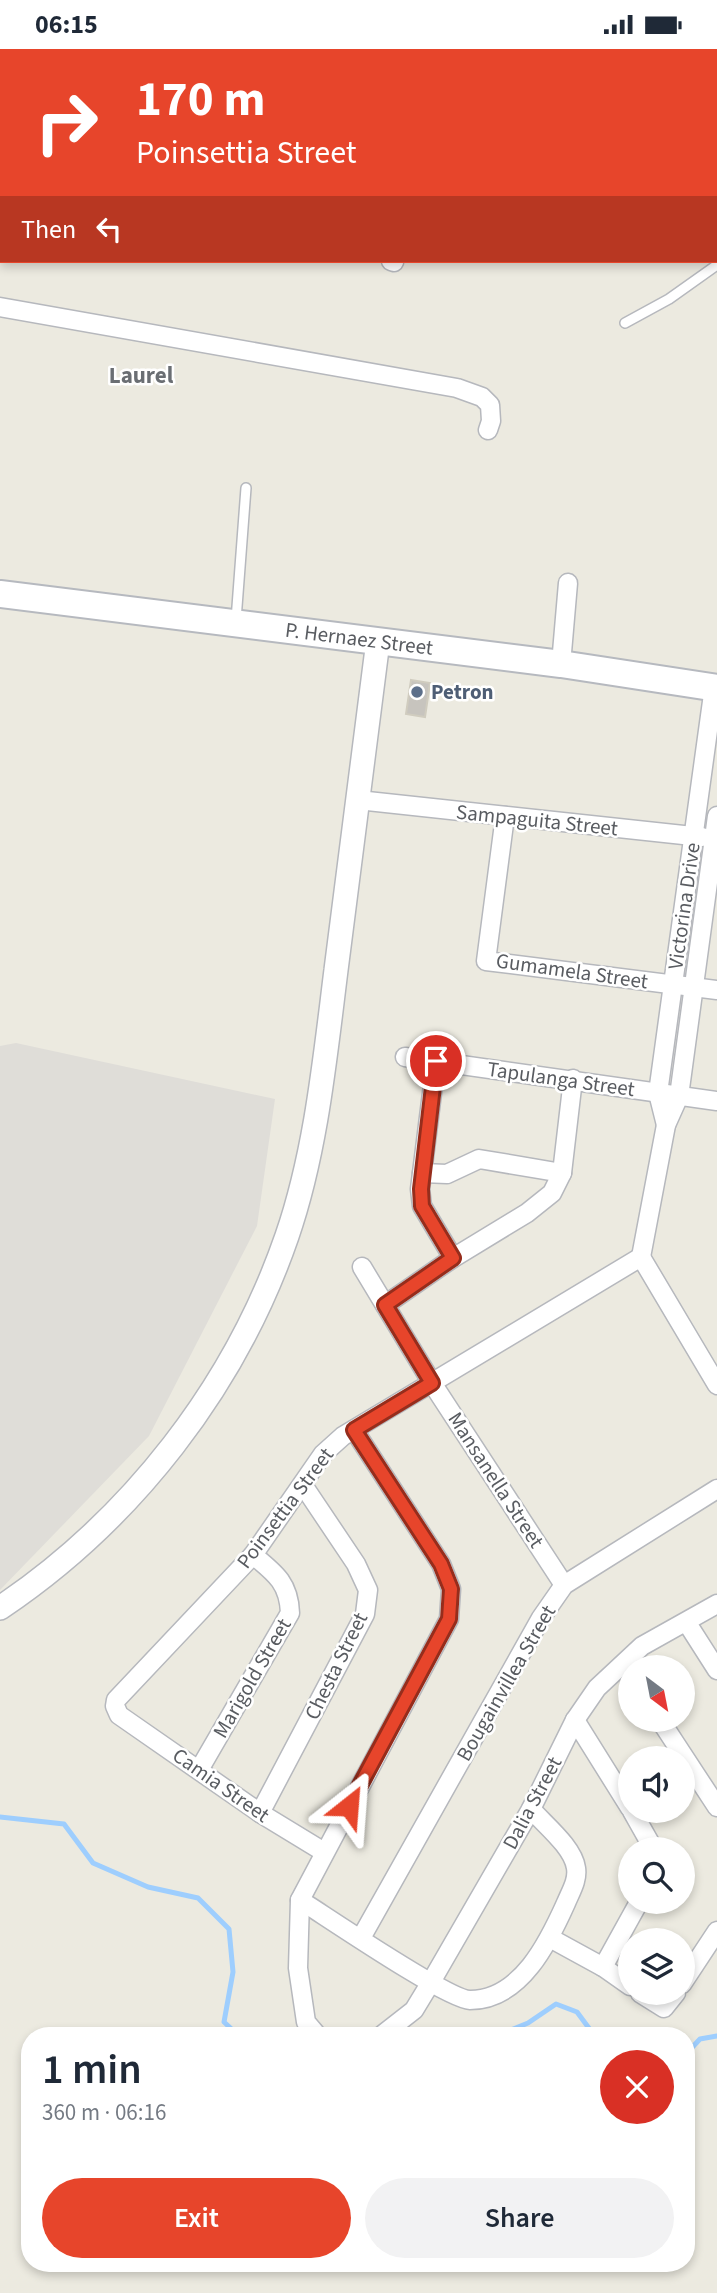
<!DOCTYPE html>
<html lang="en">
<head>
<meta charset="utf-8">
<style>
	:root { --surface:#fff; --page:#f2f2f3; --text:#1f2937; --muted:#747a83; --accent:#e7452b }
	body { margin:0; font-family:"Source Sans 3",sans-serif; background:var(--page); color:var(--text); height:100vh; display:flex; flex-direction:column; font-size:26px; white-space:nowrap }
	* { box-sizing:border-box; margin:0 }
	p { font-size:23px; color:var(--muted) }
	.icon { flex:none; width:38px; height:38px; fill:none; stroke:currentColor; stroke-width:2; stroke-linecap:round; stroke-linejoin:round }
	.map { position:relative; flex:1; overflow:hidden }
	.side { position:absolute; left:21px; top:1978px; width:674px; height:245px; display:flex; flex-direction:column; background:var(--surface); border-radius:28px; box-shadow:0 4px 10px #0003 }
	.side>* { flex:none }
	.banner { position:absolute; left:0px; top:0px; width:718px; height:214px; box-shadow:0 4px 10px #0003; background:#e7452b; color:#fff; overflow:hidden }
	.needle { width:46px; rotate:148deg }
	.tools { position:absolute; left:618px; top:1606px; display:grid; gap:14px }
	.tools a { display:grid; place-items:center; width:77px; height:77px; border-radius:50%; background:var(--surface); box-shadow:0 4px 10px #0003; font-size:35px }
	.pin { position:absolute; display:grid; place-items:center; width:60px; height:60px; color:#fff; margin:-30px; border:4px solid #fff; border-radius:50%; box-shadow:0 2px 7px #0007 }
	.me { position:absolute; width:77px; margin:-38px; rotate:28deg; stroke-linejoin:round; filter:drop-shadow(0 0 5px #0008) }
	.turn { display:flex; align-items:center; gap:24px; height:147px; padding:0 21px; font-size:32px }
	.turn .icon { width:91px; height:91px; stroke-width:2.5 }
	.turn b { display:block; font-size:49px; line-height:60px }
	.then { display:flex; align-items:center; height:66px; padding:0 21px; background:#0003; gap:14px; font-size:26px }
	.round { display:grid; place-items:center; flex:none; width:74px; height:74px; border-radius:37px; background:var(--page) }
	.head { display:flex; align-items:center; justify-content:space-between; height:119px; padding:0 21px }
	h1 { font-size:42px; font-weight:600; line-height:52px }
	.action { display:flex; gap:14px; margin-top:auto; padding:14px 21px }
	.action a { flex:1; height:80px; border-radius:42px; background:var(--accent); color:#fff; font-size:28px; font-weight:600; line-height:80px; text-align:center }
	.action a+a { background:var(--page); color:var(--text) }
	.status { display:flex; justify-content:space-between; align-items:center; height:49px; padding:0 35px; background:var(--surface); direction:ltr }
	.status svg { height:19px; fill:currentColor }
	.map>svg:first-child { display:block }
</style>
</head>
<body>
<div class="status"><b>06:15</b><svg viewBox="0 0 49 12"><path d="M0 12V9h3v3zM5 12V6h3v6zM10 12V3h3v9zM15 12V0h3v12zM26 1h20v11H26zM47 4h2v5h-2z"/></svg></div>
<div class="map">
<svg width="717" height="2244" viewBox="0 0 717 2244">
	<rect width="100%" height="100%" fill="#eceae0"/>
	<path fill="#dfddd8" d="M 16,994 L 275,1050 L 257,1177 L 149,1387 L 0,1541 L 0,997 Z"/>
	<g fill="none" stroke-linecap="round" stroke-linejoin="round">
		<g stroke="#9ecefe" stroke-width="5">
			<path d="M 0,1768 L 64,1775 L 93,1814 L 148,1838 L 198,1849 L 229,1880 L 233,1923 L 224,1973 L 238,1986"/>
			<path d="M 499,1986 L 528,1974 L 556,1955 L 577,1963 L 594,1986"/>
			<path d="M 686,2005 L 700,1990 L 717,1987"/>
		</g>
	</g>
	<path fill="#c7c4be" stroke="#d0ccbf" stroke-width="2" d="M 411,631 L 430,634 L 425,668 L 406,665 Z"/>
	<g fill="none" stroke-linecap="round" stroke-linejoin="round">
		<defs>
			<g id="service">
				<path d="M 716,99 L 717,99"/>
				<path d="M 625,274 L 669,250 L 717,216"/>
				<path d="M 236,571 L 246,439"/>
			</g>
			<g id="minor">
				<path d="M 33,0 L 33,2"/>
				<path d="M 96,0 L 97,2"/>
				<path d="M 165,0 L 166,2"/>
				<path d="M 234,0 L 235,2"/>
				<path d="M 303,0 L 304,2"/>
				<path d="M 0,129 L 2,134"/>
				<path d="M 391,212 L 394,213"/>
				<path d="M 0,258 L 457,339 L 482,348 L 490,356 L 491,372 L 488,381"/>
				<path d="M 561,615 L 568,534"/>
				<path d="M 358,751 L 702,788"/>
				<path d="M 505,767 L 486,912 L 717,941"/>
				<path d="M 405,1008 L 717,1052"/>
				<path d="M 436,1012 L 420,1140 L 422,1157 L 453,1209"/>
				<path d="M 666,1076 L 658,1044 L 714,638"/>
				<path d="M 422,1124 L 447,1125 L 479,1110 L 562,1124"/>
				<path d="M 641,1208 L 666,1076 L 679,1047 L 717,767"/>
				<path d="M 641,1208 L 717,1336"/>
				<path d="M 362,1218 L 432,1334 L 564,1536"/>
				<path d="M 385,1256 L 453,1209 L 527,1164 L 552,1144 L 562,1124 L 573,1030"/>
				<path d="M 687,1574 L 717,1621"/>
				<path d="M 575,1671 L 630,1759"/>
				<path d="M 660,1671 L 717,1758"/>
				<path d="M 199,1721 L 290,1564 C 289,1534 275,1524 253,1506"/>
				<path d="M 632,1762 L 654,1801"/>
				<path d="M 260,1764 L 365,1565 L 368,1541 L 356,1515 L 303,1436"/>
				<path d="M 324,1803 L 260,1764 L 119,1666 L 115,1657 L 116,1651 L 253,1506 L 323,1405 L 343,1387 L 641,1208"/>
				<path d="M 300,1851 C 327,1868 447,1950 470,1951 C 521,1951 549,1892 566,1854 C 571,1842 578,1831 576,1819 C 573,1798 545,1776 531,1760"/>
				<path d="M 361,1889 L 541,1569 L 564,1536 L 717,1440"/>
				<path d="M 550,1889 L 603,1918 L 630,1937"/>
				<path d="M 603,1918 L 639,1853"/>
				<path d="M 682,1935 L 717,1882"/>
				<path d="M 640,1944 L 664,1959 L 676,1944"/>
				<path d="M 317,1986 L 306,1973 L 298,1919 L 300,1851 L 449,1570 L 451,1540 L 441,1515 L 354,1381"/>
				<path d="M 382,1986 L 414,1961 L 431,1933 L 531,1760 L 575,1671 L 597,1639 L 642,1597 L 717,1555"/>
			</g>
			<path id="tertiary" d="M 0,1559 C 131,1471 235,1338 287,1187 C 316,1103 325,1009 336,921 C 350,811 364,701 378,592"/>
			<g id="secondary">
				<path id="s1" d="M 0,545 L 561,615 L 717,639"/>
			</g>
		</defs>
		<use href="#service" stroke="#b6b8bd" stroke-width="12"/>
		<use href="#minor" stroke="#b6b8bd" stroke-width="21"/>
		<use href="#tertiary" stroke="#b6b8bd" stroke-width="26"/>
		<use href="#secondary" stroke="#b6b9bf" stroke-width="30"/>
		<use href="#service" stroke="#fff" stroke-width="9"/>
		<use href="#minor" stroke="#fff" stroke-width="18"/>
		<use href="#tertiary" stroke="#fff" stroke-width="23"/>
		<use href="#secondary" stroke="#fff" stroke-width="26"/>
	</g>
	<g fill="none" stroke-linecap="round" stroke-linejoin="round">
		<defs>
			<path id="route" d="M 349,1757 L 449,1570 L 451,1540 L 441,1515 L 354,1381 L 432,1334 L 385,1256 L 453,1209 L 422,1157 L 421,1140 L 436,1012"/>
		</defs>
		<use href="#route" stroke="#962d1c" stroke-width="18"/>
		<use href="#route" stroke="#e7452b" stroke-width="12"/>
	</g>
	<circle fill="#5c6f8a" stroke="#fff" stroke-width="2.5" cx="417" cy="643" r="7"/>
	<g text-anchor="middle" stroke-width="5" stroke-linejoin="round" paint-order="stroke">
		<g font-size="21" fill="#595c61" stroke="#fff">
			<text dy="7" stroke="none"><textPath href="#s1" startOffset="362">P. Hernaez Street</textPath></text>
			<text transform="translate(537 771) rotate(6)" y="7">Sampaguita Street</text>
			<text transform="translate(684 857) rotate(-82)" y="7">Victorina Drive</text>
			<text transform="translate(572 922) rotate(8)" y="7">Gumamela Street</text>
			<text transform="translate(561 1030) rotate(8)" y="7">Tapulanga Street</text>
			<text transform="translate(496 1431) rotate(57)" y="7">Mansanella Street</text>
			<text transform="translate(285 1459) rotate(-53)" y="7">Poinsettia Street</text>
			<text transform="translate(336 1617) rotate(-64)" y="7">Chesta Street</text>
			<text transform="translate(252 1629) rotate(-60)" y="7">Marigold Street</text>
			<text transform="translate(506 1634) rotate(-60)" y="7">Bougainvillea Street</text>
			<text transform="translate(221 1736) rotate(35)" y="7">Camia Street</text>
			<text transform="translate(532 1754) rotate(-62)" y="7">Dalia Street</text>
		</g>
		<g font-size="21" font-weight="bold" fill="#4e5e75" stroke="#fff" text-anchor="start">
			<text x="431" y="650">Petron</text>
		</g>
		<g font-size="23" font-weight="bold" fill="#6a6e73" stroke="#fff">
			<text x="141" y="334">Laurel</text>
		</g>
	</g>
</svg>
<div class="tools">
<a><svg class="needle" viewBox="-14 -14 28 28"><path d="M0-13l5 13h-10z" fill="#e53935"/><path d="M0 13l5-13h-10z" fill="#747a83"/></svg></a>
<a><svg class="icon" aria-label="sound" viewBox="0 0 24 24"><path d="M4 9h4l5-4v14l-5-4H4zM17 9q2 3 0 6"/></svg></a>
<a><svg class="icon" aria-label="search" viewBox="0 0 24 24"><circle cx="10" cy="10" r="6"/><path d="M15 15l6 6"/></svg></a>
<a><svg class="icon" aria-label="layers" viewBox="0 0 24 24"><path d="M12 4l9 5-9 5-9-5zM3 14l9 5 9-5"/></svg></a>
</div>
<div class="pin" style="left:436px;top:1012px;background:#d93025"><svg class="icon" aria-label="arrive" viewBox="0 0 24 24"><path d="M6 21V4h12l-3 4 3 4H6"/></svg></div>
<svg class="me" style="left:349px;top:1757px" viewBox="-20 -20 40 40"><path d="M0-17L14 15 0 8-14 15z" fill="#e7452b" stroke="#fff" stroke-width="4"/></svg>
<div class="banner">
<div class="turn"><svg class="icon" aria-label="right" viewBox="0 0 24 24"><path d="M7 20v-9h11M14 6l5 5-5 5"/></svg><div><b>170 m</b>Poinsettia Street</div></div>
<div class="then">Then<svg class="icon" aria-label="left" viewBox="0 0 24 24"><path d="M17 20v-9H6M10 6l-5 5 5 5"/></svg></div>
</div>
<section class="side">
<div class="head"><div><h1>1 min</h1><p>360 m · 06:16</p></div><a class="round" style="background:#d93025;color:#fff"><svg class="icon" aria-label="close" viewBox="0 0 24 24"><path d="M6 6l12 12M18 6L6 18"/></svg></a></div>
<div class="action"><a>Exit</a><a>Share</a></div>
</section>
</div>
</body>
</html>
